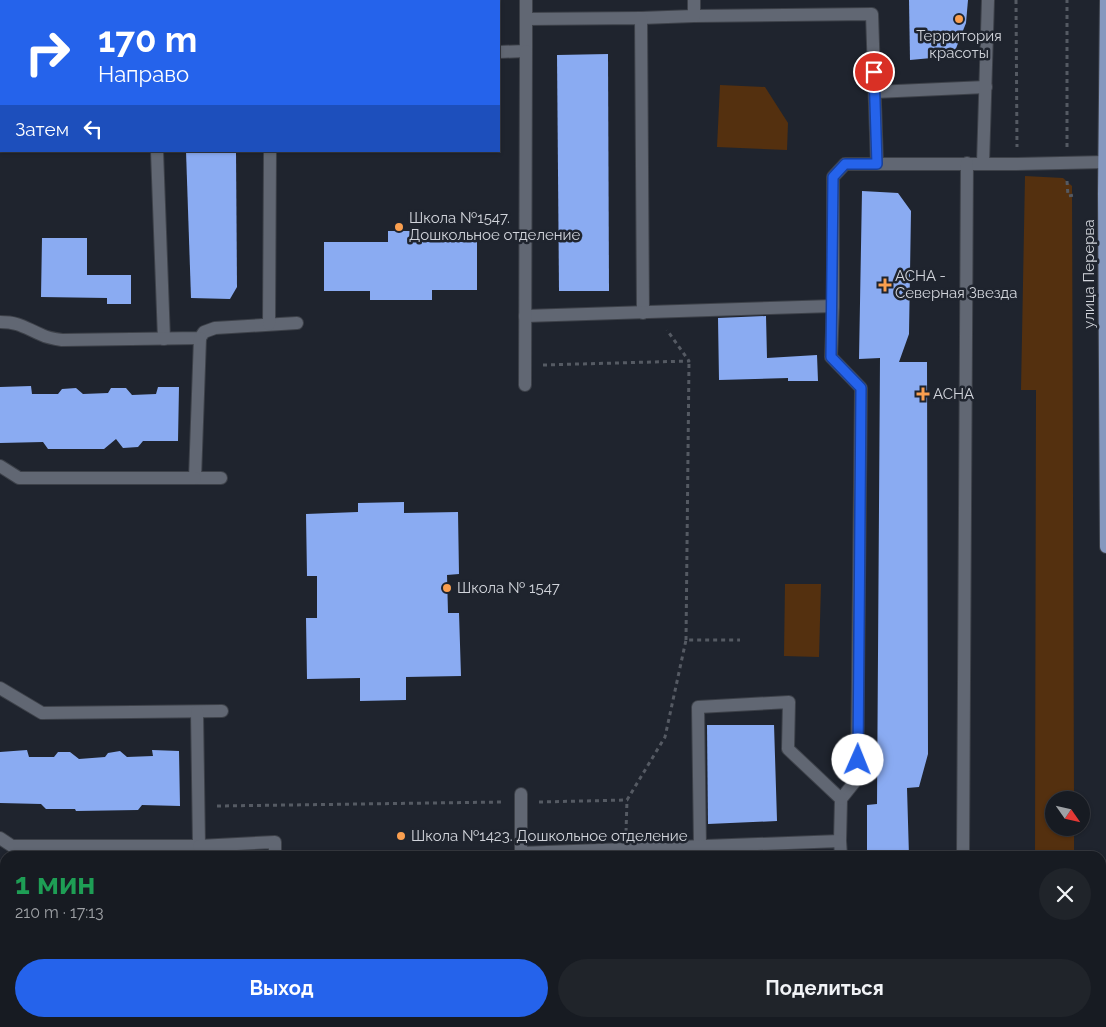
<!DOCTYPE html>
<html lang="ru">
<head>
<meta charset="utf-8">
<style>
	:root { --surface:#171b22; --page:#20242a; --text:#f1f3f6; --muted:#9ea1a5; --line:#363940; --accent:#2563eb }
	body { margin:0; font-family:Raleway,sans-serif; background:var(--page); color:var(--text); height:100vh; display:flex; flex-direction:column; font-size:19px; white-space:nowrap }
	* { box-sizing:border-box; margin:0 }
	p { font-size:16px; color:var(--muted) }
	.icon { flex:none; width:28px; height:28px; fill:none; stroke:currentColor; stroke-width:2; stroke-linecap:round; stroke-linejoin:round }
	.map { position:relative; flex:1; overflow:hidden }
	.details { position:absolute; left:0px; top:851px; width:1106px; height:176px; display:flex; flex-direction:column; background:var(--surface); border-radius:15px 15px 0 0; box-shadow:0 1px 4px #0004,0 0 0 1px var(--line) }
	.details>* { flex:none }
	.banner { position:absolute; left:0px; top:0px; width:500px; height:152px; box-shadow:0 1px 4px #0004,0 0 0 1px var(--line); background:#2563eb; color:#fff; overflow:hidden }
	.needle { width:32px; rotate:124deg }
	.fabs { position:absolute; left:1045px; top:791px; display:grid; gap:10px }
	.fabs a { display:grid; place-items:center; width:45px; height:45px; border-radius:50%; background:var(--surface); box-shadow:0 1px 4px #0004,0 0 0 1px var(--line); font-size:25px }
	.pin { position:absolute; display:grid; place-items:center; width:42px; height:42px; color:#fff; margin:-21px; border:2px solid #fff; border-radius:50%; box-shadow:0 1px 5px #0007 }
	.me { position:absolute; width:55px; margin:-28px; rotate:1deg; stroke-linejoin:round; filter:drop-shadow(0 0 4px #0008) }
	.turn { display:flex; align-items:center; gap:18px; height:105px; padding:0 15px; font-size:22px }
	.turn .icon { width:65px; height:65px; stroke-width:2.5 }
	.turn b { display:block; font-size:35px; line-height:42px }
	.then { display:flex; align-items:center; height:48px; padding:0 15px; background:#0003; gap:10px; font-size:19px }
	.round { display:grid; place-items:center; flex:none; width:52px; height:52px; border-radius:26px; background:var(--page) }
	.summary { display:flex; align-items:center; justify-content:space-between; height:85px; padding:0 15px }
	h1 { font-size:30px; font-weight:700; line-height:38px; color:#1e9e55 }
	.action { display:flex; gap:10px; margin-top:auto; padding:10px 15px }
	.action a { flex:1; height:58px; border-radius:30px; background:var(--accent); color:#fff; font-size:20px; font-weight:700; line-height:58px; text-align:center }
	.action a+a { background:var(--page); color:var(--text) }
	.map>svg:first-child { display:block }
</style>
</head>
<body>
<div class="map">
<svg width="1106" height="1027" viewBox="0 0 1106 1027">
	<rect width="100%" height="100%" fill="#1f242e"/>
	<g fill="#54300f">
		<path d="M 720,85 L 765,87 L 788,123 L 787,150 L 717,147 Z"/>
		<path d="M 1025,176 L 1063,178 L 1072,186 L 1074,800 L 1054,800 L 1054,828 L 1074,828 L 1074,856 L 1035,856 L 1036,390 L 1021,390 Z"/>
		<path d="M 785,584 L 821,584 L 819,657 L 784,656 Z"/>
		<rect x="1035" y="1023" width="38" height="4"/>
	</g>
	<g fill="#8aabf2">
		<path d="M 909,0 L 968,0 L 966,23 L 953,56 L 910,60 Z"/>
		<path d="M 608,54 L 609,291 L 559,291 L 557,55 Z"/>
		<path d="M 186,151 L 236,151 L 237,287 L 230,299 L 191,298 Z"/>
		<path d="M 862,191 L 898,193 L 911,211 L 909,334 L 899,362 L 927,362 L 928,754 L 919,787 L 907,788 L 909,856 L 867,856 L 867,805 L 877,804 L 880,358 L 859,359 Z"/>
		<path d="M 388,231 L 412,231 L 412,242 L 477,242 L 477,290 L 432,290 L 432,300 L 370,300 L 370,291 L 324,291 L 324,242 L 388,242 Z"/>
		<path d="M 42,238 L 87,238 L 87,275 L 131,275 L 131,304 L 107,304 L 107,298 L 41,297 Z"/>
		<path d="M 766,316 L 767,358 L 817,355 L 818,381 L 788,381 L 788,378 L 719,380 L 718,318 Z"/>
		<path d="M 31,386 L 32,394 L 58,394 L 62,389 L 76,388 L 83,394 L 108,393 L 111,388 L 126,388 L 132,395 L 156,394 L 158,387 L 179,387 L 178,441 L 143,441 L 138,447 L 123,448 L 116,439 L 104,449 L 48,449 L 43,442 L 0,443 L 0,387 Z"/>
		<path d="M 404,502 L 404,513 L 458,512 L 459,574 L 447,575 L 448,613 L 459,613 L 461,676 L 406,677 L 406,700 L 360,701 L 360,678 L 307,679 L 306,618 L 317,618 L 317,576 L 307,576 L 306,514 L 358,512 L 358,503 Z"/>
		<path d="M 707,725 L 774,725 L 777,821 L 708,824 Z"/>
		<path d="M 27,750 L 29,757 L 54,757 L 58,752 L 70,752 L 79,759 L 105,757 L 108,753 L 120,751 L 127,757 L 153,756 L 152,750 L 179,751 L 180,806 L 142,805 L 138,810 L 76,811 L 75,809 L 46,809 L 41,804 L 0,803 L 0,752 Z"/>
	</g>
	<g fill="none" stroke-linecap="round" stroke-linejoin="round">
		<defs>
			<g id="minor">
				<path d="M 269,0 L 269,1"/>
				<path d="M 694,16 L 872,14 L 877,164"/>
				<path d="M 641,18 L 694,16 L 694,0"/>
				<path d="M 526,19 L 641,18 L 643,313"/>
				<path d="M 499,52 L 526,51 L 526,0"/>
				<path d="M 875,92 L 986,87"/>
				<path d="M 0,146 L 1,146"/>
				<path d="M 157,151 L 164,339"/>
				<path d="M 983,163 L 988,0"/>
				<path d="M 833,306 L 831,357 L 861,388 L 857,779 L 841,799 L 840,841"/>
				<path d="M 525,316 L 833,306 L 833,177 L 845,164 L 1017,164 L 1105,162"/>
				<path d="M 0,322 C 20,322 25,328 42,335 C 48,338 55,339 62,340 L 200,338 L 204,332 L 215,328 L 297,323"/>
				<path d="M 269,324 L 270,151"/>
				<path d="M 200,338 L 195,478 L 221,478"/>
				<path d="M 525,385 L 526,51"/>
				<path d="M 0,466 L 19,478 L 195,478"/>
				<path d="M 0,688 L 42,713 L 222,711"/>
				<path d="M 521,794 L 521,856"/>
				<path d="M 0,838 L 12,846 L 199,846 L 197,712"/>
				<path d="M 199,846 L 275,842 L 275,856"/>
				<path d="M 700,846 L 698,707 L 789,702 L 788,749 L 841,799"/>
				<path d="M 521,853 L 840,841 L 841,856"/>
				<path d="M 963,856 L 967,163"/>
				<path d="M 1101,966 L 1106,966"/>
				<path d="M 161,1022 L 161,1027"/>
				<path d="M 276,1022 L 276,1027"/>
				<path d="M 523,1022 L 523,1027"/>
				<path d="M 641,1027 L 641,1022"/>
				<path d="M 870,1027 L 870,1022"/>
			</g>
			<path id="major" d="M 1106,0 L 1104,194 L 1106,547"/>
		</defs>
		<use href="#minor" stroke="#3d4149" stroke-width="14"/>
		<use href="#major" stroke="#3d4149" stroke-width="14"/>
		<g stroke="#555a63" stroke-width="3" stroke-dasharray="4 4" stroke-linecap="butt">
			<path d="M 1016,0 L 1017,147"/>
			<path d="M 1067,147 L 1067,0"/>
			<path d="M 1067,181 L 1068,196 L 1075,195"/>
			<path d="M 543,365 L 689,361 L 667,330"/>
			<path d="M 686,640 L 689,361"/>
			<path d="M 539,802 L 627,800 L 665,737 L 686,640 L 740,640"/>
			<path d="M 217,806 L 503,802"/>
			<path d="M 626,832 L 627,800"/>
		</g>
		<use href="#minor" stroke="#616773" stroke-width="12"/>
		<use href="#major" stroke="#8698be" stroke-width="12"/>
	</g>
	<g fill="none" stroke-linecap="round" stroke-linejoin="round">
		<defs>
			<path id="route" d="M 858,760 L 861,388 L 831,357 L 833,177 L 845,164 L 877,164 L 874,72"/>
		</defs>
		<use href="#route" stroke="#184099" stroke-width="12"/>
		<use href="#route" stroke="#2563eb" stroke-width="9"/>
	</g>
	<g fill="#fa9f4f" stroke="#1f242e" stroke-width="2">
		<circle cx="959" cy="19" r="5"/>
		<circle cx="399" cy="227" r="5"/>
		<path d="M882.5 277.5h5v5h5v5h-5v5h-5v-5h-5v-5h5z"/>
		<path d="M920.5 386.5h5v5h5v5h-5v5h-5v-5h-5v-5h5z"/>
		<circle cx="447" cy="588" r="5"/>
		<circle cx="401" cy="836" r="5"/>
	</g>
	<g text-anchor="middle" stroke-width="5" stroke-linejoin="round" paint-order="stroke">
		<g font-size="15" fill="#d1d4db" stroke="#1f242e" text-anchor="start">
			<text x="959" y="41" text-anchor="middle">Территория<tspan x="959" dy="17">красоты</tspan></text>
			<text x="409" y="223">Школа №1547.<tspan x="409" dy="17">Дошкольное отделение</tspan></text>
			<text x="895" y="281">АСНА -<tspan x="895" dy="17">Северная Звезда</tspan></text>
			<text x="933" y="399">АСНА</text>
			<text x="457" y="593">Школа № 1547</text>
			<text x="411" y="841">Школа №1423. Дошкольное отделение</text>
		</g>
		<g font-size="15" fill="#d1d4db" stroke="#1f242e">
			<text transform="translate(1089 274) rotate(-90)" y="5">улица Перерва</text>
		</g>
	</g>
</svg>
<div class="fabs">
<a><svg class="needle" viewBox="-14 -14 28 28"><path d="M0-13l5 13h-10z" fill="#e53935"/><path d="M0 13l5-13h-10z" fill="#9ea1a5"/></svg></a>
</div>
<div class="pin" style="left:874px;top:72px;background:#d93025"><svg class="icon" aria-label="arrive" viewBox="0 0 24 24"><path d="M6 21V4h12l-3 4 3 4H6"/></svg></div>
<svg class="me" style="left:858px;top:760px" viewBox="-20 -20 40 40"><circle r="19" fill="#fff"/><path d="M0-13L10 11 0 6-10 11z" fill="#2563eb"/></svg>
<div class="banner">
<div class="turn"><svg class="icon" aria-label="right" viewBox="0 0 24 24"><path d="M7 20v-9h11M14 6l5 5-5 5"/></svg><div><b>170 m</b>Направо</div></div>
<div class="then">Затем<svg class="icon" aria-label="left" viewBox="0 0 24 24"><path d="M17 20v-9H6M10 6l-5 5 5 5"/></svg></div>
</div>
<section class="details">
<div class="summary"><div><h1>1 мин</h1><p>210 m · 17:13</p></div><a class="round"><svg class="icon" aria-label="close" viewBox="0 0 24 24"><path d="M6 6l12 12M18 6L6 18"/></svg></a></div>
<div class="action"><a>Выход</a><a>Поделиться</a></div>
</section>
</div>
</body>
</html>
